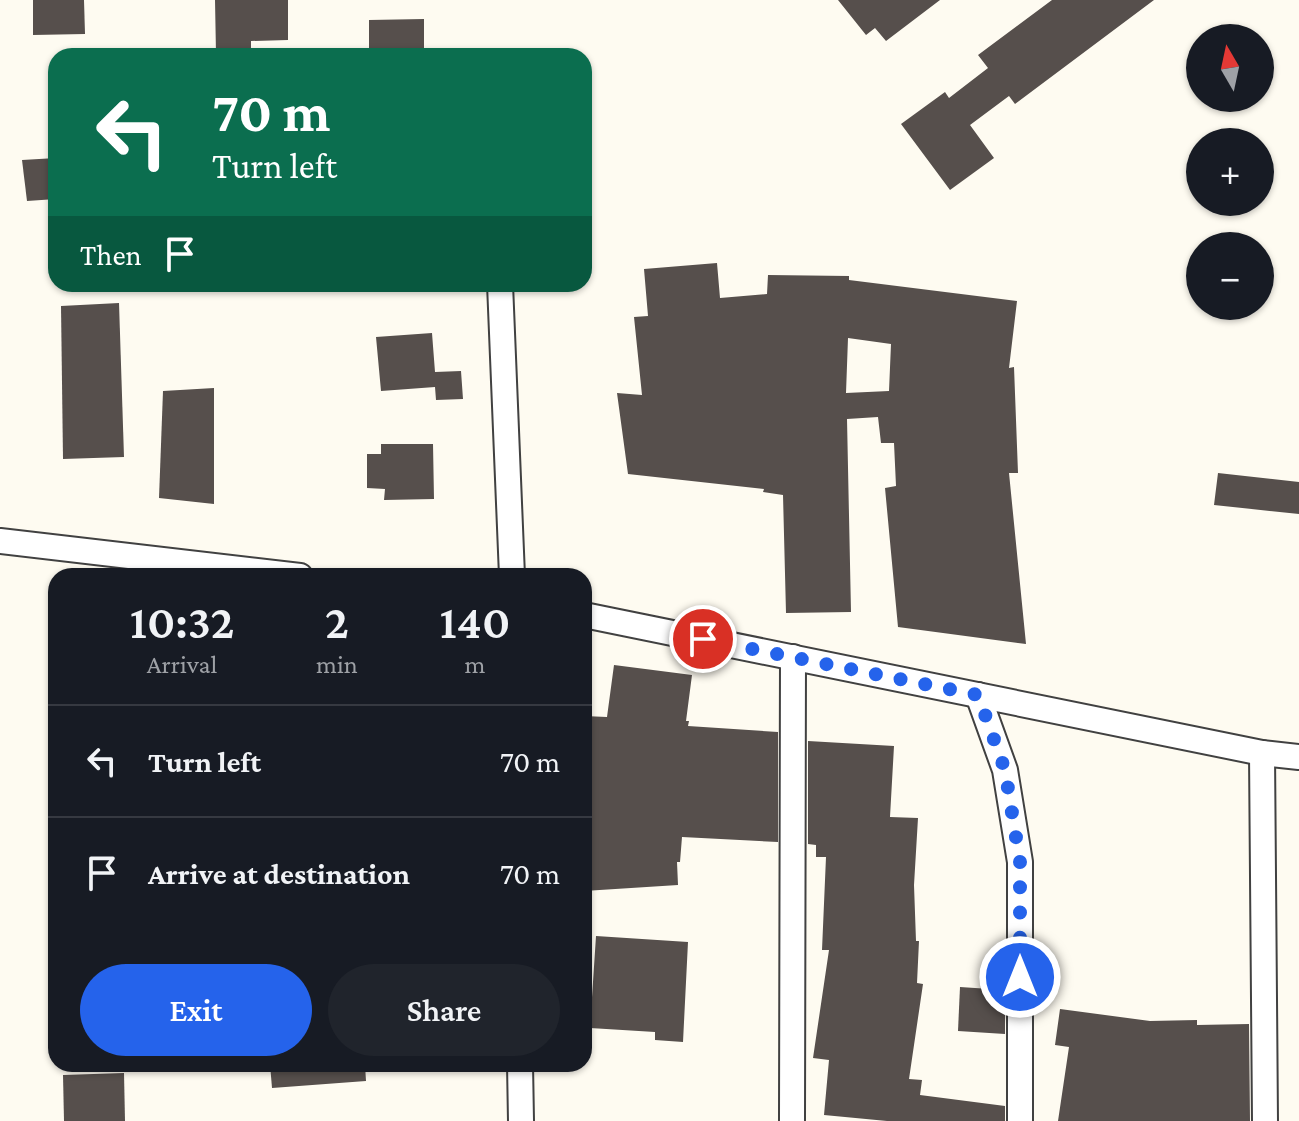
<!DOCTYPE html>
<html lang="en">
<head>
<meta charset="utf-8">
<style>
	:root { --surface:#171b24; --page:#20242c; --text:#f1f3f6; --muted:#9ea1a6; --line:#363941; --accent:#2563eb }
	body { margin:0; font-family:"Crimson Pro",serif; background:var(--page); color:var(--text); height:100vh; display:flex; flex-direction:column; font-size:30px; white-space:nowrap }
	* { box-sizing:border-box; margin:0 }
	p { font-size:26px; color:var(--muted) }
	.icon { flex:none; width:44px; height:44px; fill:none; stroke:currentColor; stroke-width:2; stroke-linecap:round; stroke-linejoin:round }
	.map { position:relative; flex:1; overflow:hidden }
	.panel { position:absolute; left:48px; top:568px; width:544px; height:504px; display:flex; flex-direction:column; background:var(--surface); border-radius:24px; box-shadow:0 2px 6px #0004 }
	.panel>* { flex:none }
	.top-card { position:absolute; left:48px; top:48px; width:544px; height:244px; border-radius:24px; box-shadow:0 2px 6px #0004; background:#0b6e4f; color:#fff; overflow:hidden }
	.needle { width:52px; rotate:351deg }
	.tools { position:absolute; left:1186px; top:24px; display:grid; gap:16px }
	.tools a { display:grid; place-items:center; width:88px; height:88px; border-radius:50%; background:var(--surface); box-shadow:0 2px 6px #0004; font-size:40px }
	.pin { position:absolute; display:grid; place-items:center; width:68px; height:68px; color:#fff; margin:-34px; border:4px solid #fff; border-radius:50%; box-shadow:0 2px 8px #0007 }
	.me { position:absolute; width:88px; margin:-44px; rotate:0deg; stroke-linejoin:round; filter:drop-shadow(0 0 6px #0008) }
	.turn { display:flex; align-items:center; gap:28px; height:168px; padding:0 32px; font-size:36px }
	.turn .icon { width:104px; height:104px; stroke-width:2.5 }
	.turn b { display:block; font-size:56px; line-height:68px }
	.then { display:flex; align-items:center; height:76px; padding:0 32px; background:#0003; gap:16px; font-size:30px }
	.eta { display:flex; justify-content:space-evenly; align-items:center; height:136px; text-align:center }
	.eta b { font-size:48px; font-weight:600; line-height:56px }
	.primary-button { display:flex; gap:16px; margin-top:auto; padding:16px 32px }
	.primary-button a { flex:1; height:92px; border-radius:48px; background:var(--accent); color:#fff; font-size:32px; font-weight:600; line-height:92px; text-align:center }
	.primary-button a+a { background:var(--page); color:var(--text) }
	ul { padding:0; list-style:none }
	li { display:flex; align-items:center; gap:24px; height:112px; padding:0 32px; border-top:2px solid var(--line) }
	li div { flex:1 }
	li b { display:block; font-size:30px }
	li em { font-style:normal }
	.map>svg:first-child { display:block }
</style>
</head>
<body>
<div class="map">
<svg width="1299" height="1121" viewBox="0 0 1299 1121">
	<rect width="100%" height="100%" fill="#fefbf1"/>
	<g fill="#564f4c" fill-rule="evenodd">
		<path d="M 33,0 L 84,0 L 85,34 L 33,35 Z"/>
		<path d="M 215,0 L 288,0 L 288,40 L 251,41 L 251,53 L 216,54 Z"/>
		<path d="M 838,0 L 940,0 L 886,41 L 875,28 L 866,35 Z"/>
		<path d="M 1052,0 L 1154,0 L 1015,104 L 1009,96 L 970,125 L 994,158 L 950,190 L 901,124 L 945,92 L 949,98 L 988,68 L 978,55 Z"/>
		<path d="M 424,19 L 424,56 L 369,56 L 369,20 Z"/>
		<path d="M 56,158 L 56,199 L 27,201 L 22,160 Z"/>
		<path d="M 717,263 L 720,298 L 767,294 L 768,275 L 849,276 L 849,280 L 1017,301 L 1009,368 L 1014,367 L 1018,473 L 1009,473 L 1026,644 L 898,627 L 885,488 L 896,486 L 894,443 L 881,443 L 878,417 L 847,419 L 851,612 L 786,613 L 783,495 L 763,492 L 764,489 L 628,474 L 617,393 L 642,395 L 634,317 L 648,316 L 644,269 ZM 848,338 L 891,344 L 889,391 L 846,393 Z"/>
		<path d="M 119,303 L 124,457 L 63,459 L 61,306 Z"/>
		<path d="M 432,333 L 435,372 L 461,371 L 463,399 L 436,400 L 435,387 L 381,391 L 376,337 Z"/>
		<path d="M 214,388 L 214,504 L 159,498 L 163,391 Z"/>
		<path d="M 381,444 L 433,444 L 434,499 L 384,500 L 385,489 L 367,488 L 367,454 L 381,454 Z"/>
		<path d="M 1218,473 L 1299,482 L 1299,514 L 1214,505 Z"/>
		<path d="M 614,665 L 692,675 L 686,721 L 689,721 L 688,726 L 778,732 L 778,842 L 682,837 L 680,862 L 677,862 L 678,885 L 584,891 L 584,716 L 607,717 Z"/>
		<path d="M 808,741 L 894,746 L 890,817 L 918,818 L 914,885 L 916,941 L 919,941 L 917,983 L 923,984 L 909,1079 L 922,1080 L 920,1095 L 1005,1106 L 1005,1121 L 887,1121 L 824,1115 L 829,1060 L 813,1058 L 829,950 L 822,950 L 826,857 L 816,857 L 816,845 L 808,844 Z"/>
		<path d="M 596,936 L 688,942 L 683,1042 L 655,1040 L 655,1032 L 590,1028 Z"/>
		<path d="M 960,987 L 1005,990 L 1005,1034 L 958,1031 Z"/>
		<path d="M 1060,1009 L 1150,1021 L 1197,1020 L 1197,1025 L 1249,1024 L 1250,1121 L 1058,1121 L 1069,1047 L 1055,1045 Z"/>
		<path d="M 270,1064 L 365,1064 L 366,1081 L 272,1088 Z"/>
		<path d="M 124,1073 L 125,1121 L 64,1121 L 63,1075 Z"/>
	</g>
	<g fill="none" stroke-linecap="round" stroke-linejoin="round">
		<defs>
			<g id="street">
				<path d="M 500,284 L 512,576"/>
				<path d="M 0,541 L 300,576"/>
				<path d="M 584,615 L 1262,753 L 1299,757"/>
				<path d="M 978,695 L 1005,770 L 1020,862 L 1020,1121"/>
				<path d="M 1262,753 L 1265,1121"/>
				<path d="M 520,1064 L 521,1121"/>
				<path d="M 792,1121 L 793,657"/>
			</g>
		</defs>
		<use href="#street" stroke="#414141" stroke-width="28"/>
		<use href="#street" stroke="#fff" stroke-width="24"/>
	</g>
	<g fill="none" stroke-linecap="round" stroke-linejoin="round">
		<path stroke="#2563eb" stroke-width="14" stroke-dasharray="0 25.2" d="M 703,639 L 978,695 L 1005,770 L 1020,862 L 1020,977"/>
	</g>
</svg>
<div class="tools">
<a><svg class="needle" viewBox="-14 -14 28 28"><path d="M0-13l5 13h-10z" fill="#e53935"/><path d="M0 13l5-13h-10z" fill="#9ea1a6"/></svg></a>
<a>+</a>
<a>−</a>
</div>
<div class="pin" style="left:703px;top:639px;background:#d93025"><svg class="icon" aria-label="arrive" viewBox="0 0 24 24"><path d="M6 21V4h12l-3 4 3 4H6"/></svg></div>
<svg class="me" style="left:1020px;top:977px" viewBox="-20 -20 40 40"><circle r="17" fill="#2563eb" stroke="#fff" stroke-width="3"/><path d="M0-11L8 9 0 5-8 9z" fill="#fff"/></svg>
<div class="top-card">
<div class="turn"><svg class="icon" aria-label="left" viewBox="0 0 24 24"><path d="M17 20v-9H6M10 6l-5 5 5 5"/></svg><div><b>70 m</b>Turn left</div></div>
<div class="then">Then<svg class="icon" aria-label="arrive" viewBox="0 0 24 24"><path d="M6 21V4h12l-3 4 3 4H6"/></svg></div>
</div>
<section class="panel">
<div class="eta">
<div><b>10:32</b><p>Arrival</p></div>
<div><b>2</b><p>min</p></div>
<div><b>140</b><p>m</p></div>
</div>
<ul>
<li><svg class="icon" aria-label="left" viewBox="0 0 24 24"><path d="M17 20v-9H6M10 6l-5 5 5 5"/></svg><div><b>Turn left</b></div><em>70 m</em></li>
<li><svg class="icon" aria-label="arrive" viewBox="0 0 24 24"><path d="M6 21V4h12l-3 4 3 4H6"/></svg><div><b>Arrive at destination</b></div><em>70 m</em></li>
</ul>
<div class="primary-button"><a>Exit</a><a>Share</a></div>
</section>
</div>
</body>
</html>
